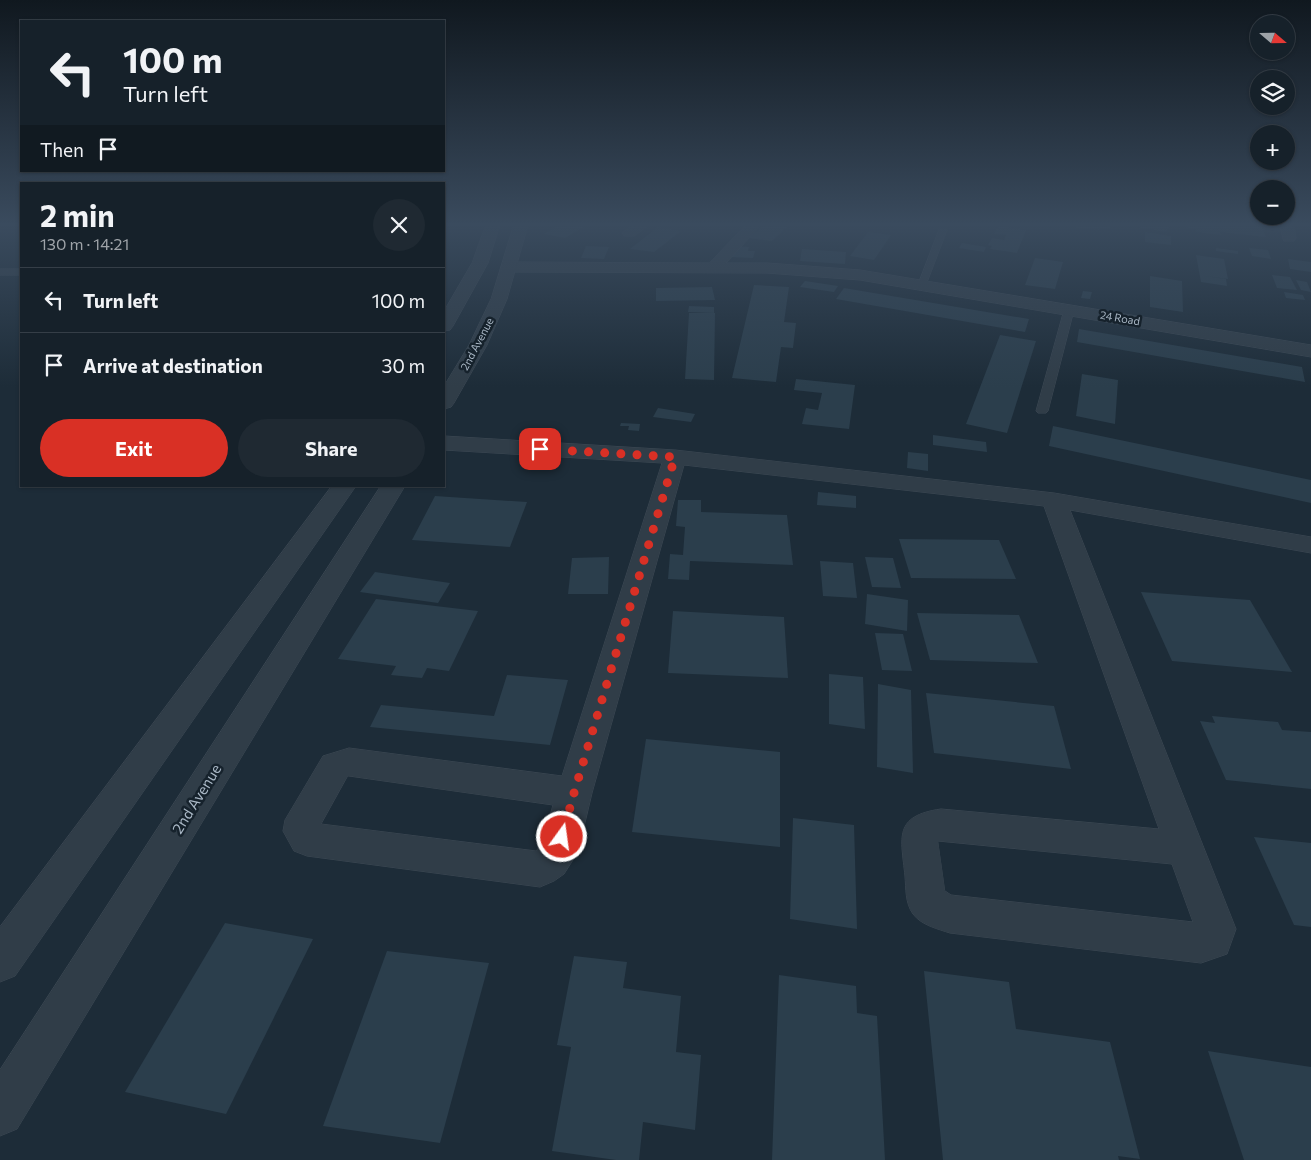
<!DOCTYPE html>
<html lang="en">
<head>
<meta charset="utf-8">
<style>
	:root { --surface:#16212a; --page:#1f2932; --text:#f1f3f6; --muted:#9ea3a8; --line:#353e47; --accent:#d93025 }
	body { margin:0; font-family:Commissioner,sans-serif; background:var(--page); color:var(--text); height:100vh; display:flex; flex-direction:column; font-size:19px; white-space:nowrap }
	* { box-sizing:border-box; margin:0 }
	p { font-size:16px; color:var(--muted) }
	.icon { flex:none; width:28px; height:28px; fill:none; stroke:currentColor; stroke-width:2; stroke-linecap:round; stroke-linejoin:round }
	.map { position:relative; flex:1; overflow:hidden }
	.details { position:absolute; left:20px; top:182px; width:425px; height:305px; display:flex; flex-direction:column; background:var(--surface); border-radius:0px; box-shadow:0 1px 4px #0004,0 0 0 1px var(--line) }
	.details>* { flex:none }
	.hud { position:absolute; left:20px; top:20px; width:425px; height:152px; border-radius:0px; box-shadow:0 1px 4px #0004,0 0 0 1px var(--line); background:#16212a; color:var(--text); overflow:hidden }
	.needle { width:32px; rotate:110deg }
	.buttons { position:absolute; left:1250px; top:15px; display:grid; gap:10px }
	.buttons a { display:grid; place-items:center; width:45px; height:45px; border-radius:50%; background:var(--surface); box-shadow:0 1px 4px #0004,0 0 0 1px var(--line); font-size:25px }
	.pin { position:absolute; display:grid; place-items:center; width:42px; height:42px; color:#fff; margin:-21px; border-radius:10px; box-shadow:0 2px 8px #0006 }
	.me { position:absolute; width:55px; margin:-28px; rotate:14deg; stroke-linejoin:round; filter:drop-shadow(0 0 4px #0008) }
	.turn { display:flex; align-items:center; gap:18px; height:105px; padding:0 20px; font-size:22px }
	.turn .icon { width:65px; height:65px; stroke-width:2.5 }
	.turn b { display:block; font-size:35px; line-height:42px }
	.then { display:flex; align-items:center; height:48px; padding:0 20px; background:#0003; gap:10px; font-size:19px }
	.round { display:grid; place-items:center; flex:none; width:52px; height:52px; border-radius:26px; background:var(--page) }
	.head { display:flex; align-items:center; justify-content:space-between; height:85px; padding:0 20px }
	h1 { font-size:30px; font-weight:700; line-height:38px }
	.primary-button { display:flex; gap:10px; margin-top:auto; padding:10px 20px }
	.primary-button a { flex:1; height:58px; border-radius:30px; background:var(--accent); color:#fff; font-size:20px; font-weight:700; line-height:58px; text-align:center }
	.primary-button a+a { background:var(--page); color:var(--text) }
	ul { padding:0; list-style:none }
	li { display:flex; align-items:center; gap:15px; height:65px; padding:0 20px; border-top:1px solid var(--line) }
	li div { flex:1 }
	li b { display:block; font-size:19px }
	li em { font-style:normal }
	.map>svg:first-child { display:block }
</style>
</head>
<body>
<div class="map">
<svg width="1311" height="1160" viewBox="0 0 1311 1160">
	<rect width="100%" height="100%" fill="#1d2c38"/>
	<g fill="#2b3e4c">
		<path d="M 559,225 L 587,225 L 565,238 L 544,234 Z"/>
		<path d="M 764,225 L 789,225 L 772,241 L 749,238 Z"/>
		<path d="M 1071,225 L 1110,225 L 1110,229 L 1099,228 L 1099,230 L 1071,227 Z"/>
		<path d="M 1142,225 L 1169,225 L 1167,232 L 1141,228 Z"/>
		<path d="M 1173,225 L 1261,226 L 1266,237 L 1220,232 L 1221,235 L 1196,232 L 1195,229 Z"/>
		<path d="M 998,226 L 1026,230 L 1017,253 L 990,249 L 992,246 L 988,245 L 992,238 L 1004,240 L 1006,235 L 994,234 Z"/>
		<path d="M 658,227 L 681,231 L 654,252 L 630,249 Z"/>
		<path d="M 868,232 L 891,235 L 874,260 L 850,256 Z"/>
		<path d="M 1145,232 L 1171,236 L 1171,245 L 1145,242 Z"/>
		<path d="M 962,243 L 986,247 L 984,252 L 959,248 Z"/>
		<path d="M 586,246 L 609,247 L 604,259 L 581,258 Z"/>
		<path d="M 735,246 L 749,247 L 748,251 L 755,251 L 753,258 L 731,257 Z"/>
		<path d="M 1216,248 L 1238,251 L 1238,254 L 1216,251 Z"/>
		<path d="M 1249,248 L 1268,250 L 1271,259 L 1252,256 Z"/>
		<path d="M 802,249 L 846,252 L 845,264 L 800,261 Z"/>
		<path d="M 1196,255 L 1224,259 L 1228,279 L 1205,276 L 1226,279 L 1227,286 L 1201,282 Z"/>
		<path d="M 1035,258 L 1063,262 L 1055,289 L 1025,285 Z"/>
		<path d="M 1288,259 L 1311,262 L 1311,272 L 1290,269 Z"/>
		<path d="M 1272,275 L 1290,277 L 1297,290 L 1277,288 Z"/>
		<path d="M 1150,276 L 1182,281 L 1183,312 L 1150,307 Z"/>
		<path d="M 1296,280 L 1307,282 L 1311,292 L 1301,290 Z"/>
		<path d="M 805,281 L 838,286 L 834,292 L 800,287 Z"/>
		<path d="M 754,285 L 789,287 L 784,322 L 796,323 L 793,348 L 781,347 L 776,382 L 732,378 Z"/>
		<path d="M 712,287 L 715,300 L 656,301 L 656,288 Z"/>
		<path d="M 844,288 L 1029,319 L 1025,332 L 836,299 Z"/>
		<path d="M 1083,291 L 1092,292 L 1090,299 L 1081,298 Z"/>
		<path d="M 1284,292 L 1303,295 L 1305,300 L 1286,298 Z"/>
		<path d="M 689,306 L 714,307 L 714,313 L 688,312 Z"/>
		<path d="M 689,313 L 715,313 L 714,380 L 685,379 Z"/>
		<path d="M 1079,329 L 1302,367 L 1305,382 L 1077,342 Z"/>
		<path d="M 1000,335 L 1036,341 L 1007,433 L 966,424 Z"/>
		<path d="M 1082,374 L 1118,380 L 1115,424 L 1076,416 Z"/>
		<path d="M 796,379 L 855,385 L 849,429 L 802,424 L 806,408 L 818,410 L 822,393 L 794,390 Z"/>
		<path d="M 658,408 L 695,414 L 691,422 L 653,417 Z"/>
		<path d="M 621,423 L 640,424 L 639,431 L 628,430 L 629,426 L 620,426 Z"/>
		<path d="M 1053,426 L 1311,480 L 1311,503 L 1049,446 Z"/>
		<path d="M 933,435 L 986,442 L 987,452 L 933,445 Z"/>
		<path d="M 908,452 L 928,454 L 928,471 L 907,468 Z"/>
		<path d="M 818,492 L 856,496 L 856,508 L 817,505 Z"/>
		<path d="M 435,496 L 527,502 L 510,547 L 412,540 Z"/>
		<path d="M 678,500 L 701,500 L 701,512 L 787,515 L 793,565 L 690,561 L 689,580 L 668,579 L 670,554 L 683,555 L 685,527 L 676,526 Z"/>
		<path d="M 899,539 L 999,540 L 1016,579 L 911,578 Z"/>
		<path d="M 609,557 L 608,594 L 568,594 L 572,558 Z"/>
		<path d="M 865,557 L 893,558 L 901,588 L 872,587 Z"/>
		<path d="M 820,561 L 853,563 L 857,598 L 823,596 Z"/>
		<path d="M 375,572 L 450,583 L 438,603 L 360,592 Z"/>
		<path d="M 1141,592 L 1250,600 L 1292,672 L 1172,661 Z"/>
		<path d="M 867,594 L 908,600 L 907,631 L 865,624 Z"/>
		<path d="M 376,599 L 478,611 L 449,671 L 427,668 L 422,678 L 391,675 L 396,666 L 338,659 Z"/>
		<path d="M 673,611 L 784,617 L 788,678 L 668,673 Z"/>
		<path d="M 917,613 L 1019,615 L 1038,663 L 930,660 Z"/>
		<path d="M 875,633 L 903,634 L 912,671 L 882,670 Z"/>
		<path d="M 829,674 L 863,677 L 865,729 L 829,724 Z"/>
		<path d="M 507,675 L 568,680 L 550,745 L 370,727 L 381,705 L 494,716 Z"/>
		<path d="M 878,684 L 911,690 L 913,773 L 877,767 Z"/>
		<path d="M 926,693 L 1054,706 L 1071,769 L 934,753 Z"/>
		<path d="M 1212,716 L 1278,722 L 1282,730 L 1311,732 L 1311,789 L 1226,780 L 1200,721 L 1215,723 Z"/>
		<path d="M 646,739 L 780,752 L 780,847 L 632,832 Z"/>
		<path d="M 793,818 L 854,825 L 857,929 L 790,919 Z"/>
		<path d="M 1254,837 L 1311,843 L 1311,927 L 1294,925 Z"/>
		<path d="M 225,923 L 313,939 L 226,1114 L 125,1092 Z"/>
		<path d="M 387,951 L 489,963 L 440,1143 L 323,1126 Z"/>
		<path d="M 574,956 L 627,962 L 623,988 L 681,996 L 676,1052 L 701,1055 L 695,1130 L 643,1122 L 639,1160 L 616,1160 L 552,1151 L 571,1047 L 557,1045 Z"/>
		<path d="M 924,971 L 1009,982 L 1016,1029 L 1110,1042 L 1140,1159 L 1118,1156 L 1119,1160 L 943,1160 Z"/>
		<path d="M 779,975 L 856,986 L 857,1013 L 877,1016 L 885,1160 L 772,1160 Z"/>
		<path d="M 1208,1051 L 1311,1067 L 1311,1160 L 1244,1160 Z"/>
	</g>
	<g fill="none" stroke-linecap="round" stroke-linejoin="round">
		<defs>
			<g id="service">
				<path d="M 940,228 L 947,230 L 926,285 L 922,288 L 919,287 L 918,285 Z"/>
				<rect x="0" y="269" width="21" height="6"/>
				<path d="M 1069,307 L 1074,310 L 1048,411 L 1046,413 L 1038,413 L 1036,411 L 1064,310 Z"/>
			</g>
			<g id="minor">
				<path d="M 632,225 L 649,225 L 634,236 L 624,236 L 622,233 Z"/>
				<path d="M 746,225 L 761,225 L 726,263 L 767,263 L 860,270 L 1311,345 L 1311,357 L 860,280 L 767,273 L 509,272 L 503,270 L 501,267 L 503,264 L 509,262 L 709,263 Z"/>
				<path d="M 1280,225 L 1294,225 L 1296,238 L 1294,241 L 1284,241 Z"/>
				<path d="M 444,436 L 675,450 L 1054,493 L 1311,537 L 1311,553 L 1070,510 L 1236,929 L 1227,954 L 1201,963 L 950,933 C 938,929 921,925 913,914 C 905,903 906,888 905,876 C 901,837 893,816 941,809 L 1159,829 L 1044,506 L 684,465 L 592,793 L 578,852 L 564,874 L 554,881 L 540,887 L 307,856 L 294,851 L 283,831 L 285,820 L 323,756 L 349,748 L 562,776 L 662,463 L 444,450 ZM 349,776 L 553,805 L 542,844 L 536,851 L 321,824 L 347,777 ZM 938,841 L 1172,864 L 1193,922 L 951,895 L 945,891 Z"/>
			</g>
			<g id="tertiary">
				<path d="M 486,225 L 500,225 L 488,263 L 453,326 L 450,330 L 444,331 L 444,311 L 472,263 Z"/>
				<path d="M 514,225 L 528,225 L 507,299 L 487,345 L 454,403 L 451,407 L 444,409 L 444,386 L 469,345 L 491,299 Z"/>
				<path d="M 332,486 L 356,486 L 15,976 L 0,982 L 0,927 Z"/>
				<path d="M 381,486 L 405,486 L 17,1129 L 0,1136 L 0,1070 Z"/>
			</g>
		</defs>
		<use href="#service" stroke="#3d4954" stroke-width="1"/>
		<use href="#minor" stroke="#3d4954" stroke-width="1"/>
		<use href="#tertiary" stroke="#3d4954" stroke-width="1"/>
		<use href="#service" fill="#303d48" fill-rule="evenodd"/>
		<use href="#minor" fill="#303d48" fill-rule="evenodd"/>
		<use href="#tertiary" fill="#303d48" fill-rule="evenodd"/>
	</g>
	<linearGradient id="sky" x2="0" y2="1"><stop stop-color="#10181f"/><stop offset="0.58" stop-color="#3a4b5e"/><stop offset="1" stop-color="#3a4b5e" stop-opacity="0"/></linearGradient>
	<rect width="1311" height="387" fill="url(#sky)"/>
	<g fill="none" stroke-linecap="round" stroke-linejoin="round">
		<path stroke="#d93025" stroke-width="9" stroke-dasharray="0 16.2" d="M 540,449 L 675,457 L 574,793 L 562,837"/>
	</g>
	<g text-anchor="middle" stroke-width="5" stroke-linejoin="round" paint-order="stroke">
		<g font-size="11" fill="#aab8c6" stroke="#16222c">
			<text transform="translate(1120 318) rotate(10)" y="4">24 Road</text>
			<text transform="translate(477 344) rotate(-62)" y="4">2nd Avenue</text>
		</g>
		<g font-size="15" fill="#aab8c6" stroke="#16222c">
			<text transform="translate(197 799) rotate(-58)" y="5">2nd Avenue</text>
		</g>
	</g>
</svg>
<div class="buttons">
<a><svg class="needle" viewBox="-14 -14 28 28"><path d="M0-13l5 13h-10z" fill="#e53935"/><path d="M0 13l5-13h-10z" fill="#9ea3a8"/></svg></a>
<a><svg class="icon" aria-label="layers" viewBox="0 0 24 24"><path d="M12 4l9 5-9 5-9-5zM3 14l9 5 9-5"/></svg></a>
<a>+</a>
<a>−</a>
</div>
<div class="pin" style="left:540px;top:449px;background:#d93025"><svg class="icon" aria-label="arrive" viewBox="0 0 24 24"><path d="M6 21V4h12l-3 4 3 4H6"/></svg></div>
<svg class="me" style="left:562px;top:837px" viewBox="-20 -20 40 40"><circle r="17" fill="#d93025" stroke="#fff" stroke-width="3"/><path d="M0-11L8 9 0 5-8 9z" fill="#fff"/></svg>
<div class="hud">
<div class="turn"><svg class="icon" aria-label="left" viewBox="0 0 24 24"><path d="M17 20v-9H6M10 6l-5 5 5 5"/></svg><div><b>100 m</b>Turn left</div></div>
<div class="then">Then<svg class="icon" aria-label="arrive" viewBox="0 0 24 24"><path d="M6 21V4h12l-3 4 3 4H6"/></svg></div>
</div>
<section class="details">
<div class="head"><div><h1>2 min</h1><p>130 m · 14:21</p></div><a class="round"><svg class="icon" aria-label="close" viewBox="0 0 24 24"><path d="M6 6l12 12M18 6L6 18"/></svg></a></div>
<ul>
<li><svg class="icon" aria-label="left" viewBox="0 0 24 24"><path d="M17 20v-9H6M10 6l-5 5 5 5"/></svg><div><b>Turn left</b></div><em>100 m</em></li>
<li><svg class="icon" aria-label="arrive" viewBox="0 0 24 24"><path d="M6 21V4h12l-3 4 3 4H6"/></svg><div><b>Arrive at destination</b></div><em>30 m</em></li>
</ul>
<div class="primary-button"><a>Exit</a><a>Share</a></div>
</section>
</div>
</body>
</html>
